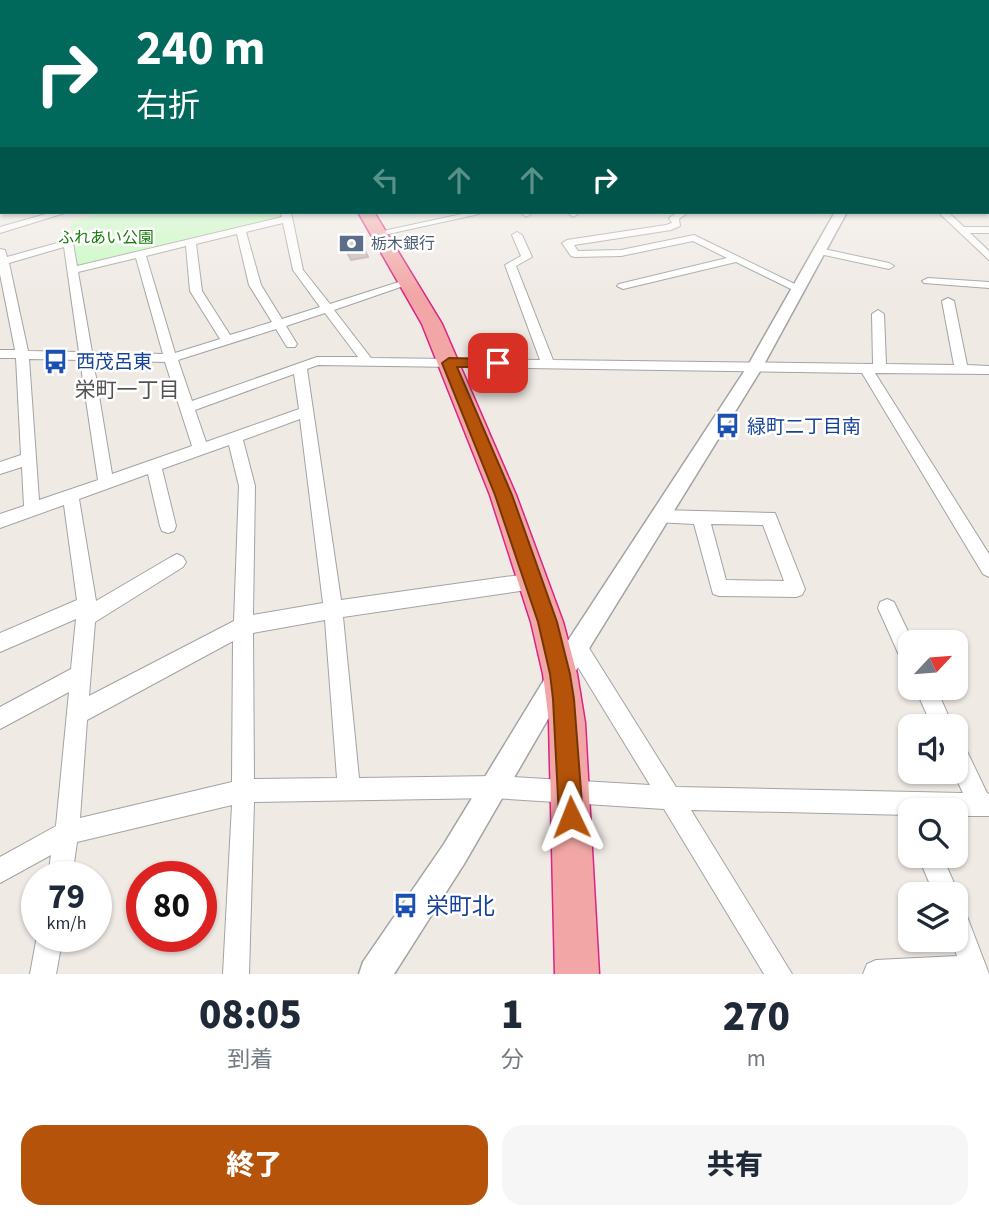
<!DOCTYPE html>
<html lang="ja">
<head>
<meta charset="utf-8">
<style>
	:root { --surface:#fff; --page:#f6f6f7; --text:#1f2937; --muted:#747a83; --accent:#b45309 }
	body { margin:0; font-family:"Source Sans 3","Noto Sans JP",sans-serif; background:var(--page); color:var(--text); height:100vh; display:flex; flex-direction:column; font-size:26px; white-space:nowrap }
	* { box-sizing:border-box; margin:0 }
	p { font-size:23px; color:var(--muted) }
	.icon { flex:none; width:38px; height:38px; fill:none; stroke:currentColor; stroke-width:2; stroke-linecap:round; stroke-linejoin:round }
	.map { position:relative; height:974px; overflow:hidden }
	.panel { display:flex; flex-direction:column; background:var(--surface); flex:1 }
	.panel>* { flex:none }
	.banner { position:absolute; left:0px; top:0px; width:990px; height:214px; box-shadow:0 2px 5px #0004; background:#00695c; color:#fff; overflow:hidden }
	.needle { width:46px; rotate:64deg }
	.tools { position:absolute; left:898px; top:630px; display:grid; gap:14px }
	.tools a { display:grid; place-items:center; width:70px; height:70px; border-radius:14px; background:var(--surface); box-shadow:0 2px 5px #0004; font-size:35px }
	.speed { position:absolute; left:21px; top:861px; display:flex; gap:14px; font-size:35px; font-weight:700; text-align:center }
	.speed>* { display:grid; place-content:center; width:91px; height:91px; border-radius:50%; background:var(--surface); box-shadow:0 2px 5px #0004; line-height:1 }
	.speed small { font-size:18px; font-weight:400 }
	.speed .limit { border:10px solid #d22; background:#fff; color:#111 }
	.pin { position:absolute; display:grid; place-items:center; width:60px; height:60px; color:#fff; margin:-30px; border-radius:14px; box-shadow:0 4px 10px #0006 }
	.me { position:absolute; width:77px; margin:-38px; rotate:358deg; stroke-linejoin:round; filter:drop-shadow(0 0 5px #0008) }
	.turn { display:flex; align-items:center; gap:24px; height:147px; padding:0 21px; font-size:32px }
	.turn .icon { width:91px; height:91px; stroke-width:2.5 }
	.turn b { display:block; font-size:49px; line-height:60px }
	.lanes { display:flex; align-items:center; height:66px; padding:0 21px; background:#0003; justify-content:center; gap:35px; direction:ltr }
	.lanes .off { opacity:.35 }
	.eta { display:flex; justify-content:space-evenly; align-items:center; height:119px; text-align:center }
	.eta b { font-size:42px; font-weight:800; line-height:49px }
	.cta { display:flex; gap:14px; margin-top:auto; padding:14px 21px }
	.cta a { flex:1; height:80px; border-radius:21px; background:var(--accent); color:#fff; font-size:28px; font-weight:800; line-height:80px; text-align:center }
	.cta a+a { background:var(--page); color:var(--text) }
	.map>svg:first-child { display:block }
</style>
</head>
<body>
<div class="map">
<svg width="989" height="974" viewBox="0 0 989 974">
	<rect width="100%" height="100%" fill="#f0eae5"/>
	<path fill="#c8fac2" d="M 108,212 L 281,212 L 282,216 L 278,220 L 82,266 L 77,265 L 70,222 Z"/>
	<path fill="#c7bbb8" stroke="#c1aea7" stroke-width="2" d="M 358,236 L 368,257 L 351,260 L 340,239 Z"/>
	<g fill="none" stroke-linecap="round" stroke-linejoin="round">
		<defs>
			<g id="minor">
				<path d="M 53,212 L 68,212 L 0,233 L 0,227 Z"/>
				<path d="M 281,212 L 291,212 L 303,270 L 330,304 L 405,280 L 415,282 L 334,310 L 371,358 L 540,360 L 505,265 L 521,256 L 512,235 L 517,232 L 522,235 L 532,257 L 516,266 L 553,360 L 873,364 L 872,314 L 878,310 L 884,314 L 886,364 L 954,365 L 942,301 L 948,298 L 954,301 L 967,365 L 989,366 L 989,374 L 875,373 L 989,554 L 989,577 L 983,574 L 862,373 L 318,365 L 307,369 L 341,600 L 534,573 L 540,575 L 543,581 L 540,587 L 534,589 L 343,617 L 359,778 L 494,776 L 650,785 L 570,654 L 567,647 L 570,640 L 577,638 L 584,640 L 676,787 L 963,793 L 953,772 L 956,772 L 956,742 L 964,745 L 987,793 L 989,794 L 989,816 L 956,816 L 956,810 L 910,810 L 910,815 L 691,810 L 792,974 L 764,974 L 664,809 L 494,798 L 254,802 L 249,974 L 223,974 L 232,805 L 77,842 L 72,877 L 48,877 L 51,855 L 0,883 L 0,857 L 56,826 L 69,692 L 0,729 L 0,707 L 71,669 L 76,619 L 0,652 L 0,633 L 77,600 L 64,505 L 0,528 L 0,514 L 24,506 L 22,467 L 0,474 L 0,462 L 21,455 L 16,358 L 0,358 L 0,350 L 15,350 L 0,274 L 0,249 L 5,250 L 7,257 L 68,240 L 73,243 L 77,266 L 282,217 ZM 283,223 L 293,270 L 320,307 L 282,319 L 261,285 L 246,232 ZM 237,234 L 249,285 L 272,322 L 230,335 L 202,291 L 196,244 ZM 186,246 L 190,291 L 220,339 L 175,353 L 146,256 ZM 64,247 L 79,352 L 28,351 L 9,263 ZM 136,258 L 163,354 L 92,352 L 78,272 ZM 325,313 L 358,357 L 317,357 L 192,401 L 178,360 L 276,329 L 287,347 L 295,347 L 297,344 L 286,326 ZM 29,359 L 80,360 L 98,480 L 39,500 ZM 93,360 L 165,362 L 192,446 L 112,474 ZM 294,374 L 299,409 L 206,442 L 195,410 ZM 300,419 L 323,603 L 253,615 L 255,486 L 243,440 ZM 229,445 L 239,486 L 234,621 L 89,696 L 95,622 L 183,567 L 186,562 L 183,557 L 177,554 L 171,557 L 96,601 L 79,499 L 148,474 L 160,526 L 162,531 L 168,533 L 174,531 L 176,526 L 162,469 ZM 325,620 L 337,778 L 254,779 L 253,633 ZM 233,641 L 232,782 L 80,818 L 87,720 Z"/>
				<path d="M 471,212 L 479,214 L 379,236 L 374,233 Z"/>
				<path d="M 520,212 L 530,212 L 531,214 L 526,217 Z"/>
				<path d="M 567,212 L 577,212 L 578,214 L 573,217 Z"/>
				<path d="M 678,212 L 689,212 L 679,219 L 680,226 L 671,230 L 574,245 L 578,251 L 621,250 L 694,235 L 805,289 L 795,291 L 736,262 L 623,289 L 617,286 L 619,284 L 727,258 L 693,241 L 621,256 L 575,257 L 571,256 L 562,243 L 567,240 L 666,225 L 672,223 L 669,218 Z"/>
				<path d="M 938,212 L 948,212 L 964,227 L 989,227 L 989,233 L 970,233 L 989,251 L 989,260 Z"/>
				<path d="M 819,248 L 889,263 L 894,266 L 889,269 L 815,253 L 815,249 Z"/>
				<path d="M 928,278 L 989,282 L 989,288 L 924,283 L 922,281 Z"/>
				<path d="M 661,510 L 775,513 L 805,589 L 802,595 L 796,597 L 719,596 L 713,594 L 694,524 L 655,522 L 653,517 L 655,512 ZM 711,524 L 763,525 L 784,581 L 726,580 Z"/>
				<path d="M 887,599 L 894,602 L 913,642 L 910,642 L 910,667 L 903,664 L 878,608 L 880,602 Z"/>
				<path d="M 915,688 L 936,688 L 953,726 L 932,726 Z"/>
				<path d="M 918,856 L 942,856 L 959,894 L 956,901 L 956,894 L 934,894 Z"/>
				<path d="M 956,907 L 965,911 L 989,974 L 863,974 L 867,964 L 876,960 L 957,956 L 951,940 L 956,940 Z"/>
				<path d="M 37,936 L 63,936 L 56,974 L 30,974 Z"/>
			</g>
			<path id="tertiary" d="M 835,212 L 847,212 L 762,368 L 585,655 L 464,864 L 394,974 L 359,974 L 363,962 L 444,844 L 569,639 L 747,367 Z"/>
			<path id="trunk" d="M 358,212 L 374,212 L 442,324 L 516,495 L 563,622 L 577,674 L 585,723 L 599,974 L 555,974 L 549,723 L 543,674 L 531,622 L 490,495 L 422,324 Z"/>
		</defs>
		<use href="#minor" stroke="#a3a3a3" stroke-width="2"/>
		<use href="#tertiary" stroke="#a3a3a3" stroke-width="3"/>
		<use href="#trunk" stroke="#db2485" stroke-width="3"/>
		<use href="#minor" fill="#fff" fill-rule="evenodd"/>
		<use href="#tertiary" fill="#fff" fill-rule="evenodd"/>
		<use href="#trunk" fill="#f2a7a6" fill-rule="evenodd"/>
	</g>
	<linearGradient id="sky" x2="0" y2="1"><stop stop-color="#8dc4e4"/><stop offset="0.54" stop-color="#f8f6f3"/><stop offset="1" stop-color="#f8f6f3" stop-opacity="0"/></linearGradient>
	<rect width="989" height="293" fill="url(#sky)"/>
	<path fill="#b45309" stroke="#753606" stroke-width="2" d="M 449,358 L 498,359 L 505,363 L 498,367 L 457,367 L 512,495 L 557,622 L 570,674 L 574,699 L 583,817 L 579,826 L 571,829 L 563,826 L 559,817 L 553,699 L 550,674 L 538,622 L 495,495 L 442,363 Z"/>
	<defs>
		<symbol id="bank-bare" viewBox="-9 -9 18 18"><path d="M-6-4H6V4H-6ZM0-2.3a2.3 2.3 0 1 0 0 4.6a2.3 2.3 0 1 0 0-4.6Z" fill="#5c6f8a" stroke="#fff" stroke-width="2.5" paint-order="stroke"/></symbol>
		<symbol id="bus-bare" viewBox="-9 -9 18 18"><path d="M-5-6H5V4H4V6H2V4H-2V6H-4V4H-5ZM-3.5-4V0h7V-4ZM-3.5 1.2v1.5H-2V1.2ZM2 1.2v1.5H3.5V1.2Z" fill="#1a4fb4" stroke="#fff" stroke-width="2.5" paint-order="stroke"/></symbol>
	</defs>
	<g fill-rule="evenodd">
		<use href="#bank-bare" x="334" y="226" width="35" height="35"/>
		<use href="#bus-bare" x="38" y="344" width="35" height="35"/>
		<use href="#bus-bare" x="710" y="408" width="35" height="35"/>
		<use href="#bus-bare" x="388" y="888" width="35" height="35"/>
	</g>
	<g text-anchor="middle" stroke-width="5" stroke-linejoin="round" paint-order="stroke">
		<g font-size="16" fill="#177e0b" stroke="#fff">
			<text x="106" y="243">ふれあい公園</text>
		</g>
		<g font-size="16" fill="#4e5e75" stroke="#fff" text-anchor="start">
			<text x="371" y="249">栃木銀行</text>
		</g>
		<g font-size="19" fill="#164399" stroke="#fff" text-anchor="start">
			<text x="76" y="368">西茂呂東</text>
			<text x="747" y="433">緑町二丁目南</text>
		</g>
		<g font-size="21" fill="#525252" stroke="#fff">
			<text x="127" y="397">栄町一丁目</text>
		</g>
		<g font-size="23" fill="#164399" stroke="#fff" text-anchor="start">
			<text x="426" y="914">栄町北</text>
		</g>
	</g>
</svg>
<div class="tools">
<a><svg class="needle" viewBox="-14 -14 28 28"><path d="M0-13l5 13h-10z" fill="#e53935"/><path d="M0 13l5-13h-10z" fill="#747a83"/></svg></a>
<a><svg class="icon" aria-label="sound" viewBox="0 0 24 24"><path d="M4 9h4l5-4v14l-5-4H4zM17 9q2 3 0 6"/></svg></a>
<a><svg class="icon" aria-label="search" viewBox="0 0 24 24"><circle cx="10" cy="10" r="6"/><path d="M15 15l6 6"/></svg></a>
<a><svg class="icon" aria-label="layers" viewBox="0 0 24 24"><path d="M12 4l9 5-9 5-9-5zM3 14l9 5 9-5"/></svg></a>
</div>
<div class="speed"><div>79<small>km/h</small></div><div class="limit">80</div></div>
<div class="pin" style="left:498px;top:363px;background:#d93025"><svg class="icon" aria-label="arrive" viewBox="0 0 24 24"><path d="M6 21V4h12l-3 4 3 4H6"/></svg></div>
<svg class="me" style="left:571px;top:817px" viewBox="-20 -20 40 40"><path d="M0-17L14 15 0 8-14 15z" fill="#b45309" stroke="#fff" stroke-width="4"/></svg>
<div class="banner">
<div class="turn"><svg class="icon" aria-label="right" viewBox="0 0 24 24"><path d="M7 20v-9h11M14 6l5 5-5 5"/></svg><div><b>240 m</b>右折</div></div>
<div class="lanes"><svg class="icon off" aria-label="left" viewBox="0 0 24 24"><path d="M17 20v-9H6M10 6l-5 5 5 5"/></svg><svg class="icon off" aria-label="ahead" viewBox="0 0 24 24"><path d="M12 20V5M6 11l6-6 6 6"/></svg><svg class="icon off" aria-label="ahead" viewBox="0 0 24 24"><path d="M12 20V5M6 11l6-6 6 6"/></svg><svg class="icon" aria-label="right" viewBox="0 0 24 24"><path d="M7 20v-9h11M14 6l5 5-5 5"/></svg></div>
</div>
</div>
<section class="panel">
<div class="eta">
<div><b>08:05</b><p>到着</p></div>
<div><b>1</b><p>分</p></div>
<div><b>270</b><p>m</p></div>
</div>
<div class="cta"><a>終了</a><a>共有</a></div>
</section>
</body>
</html>
